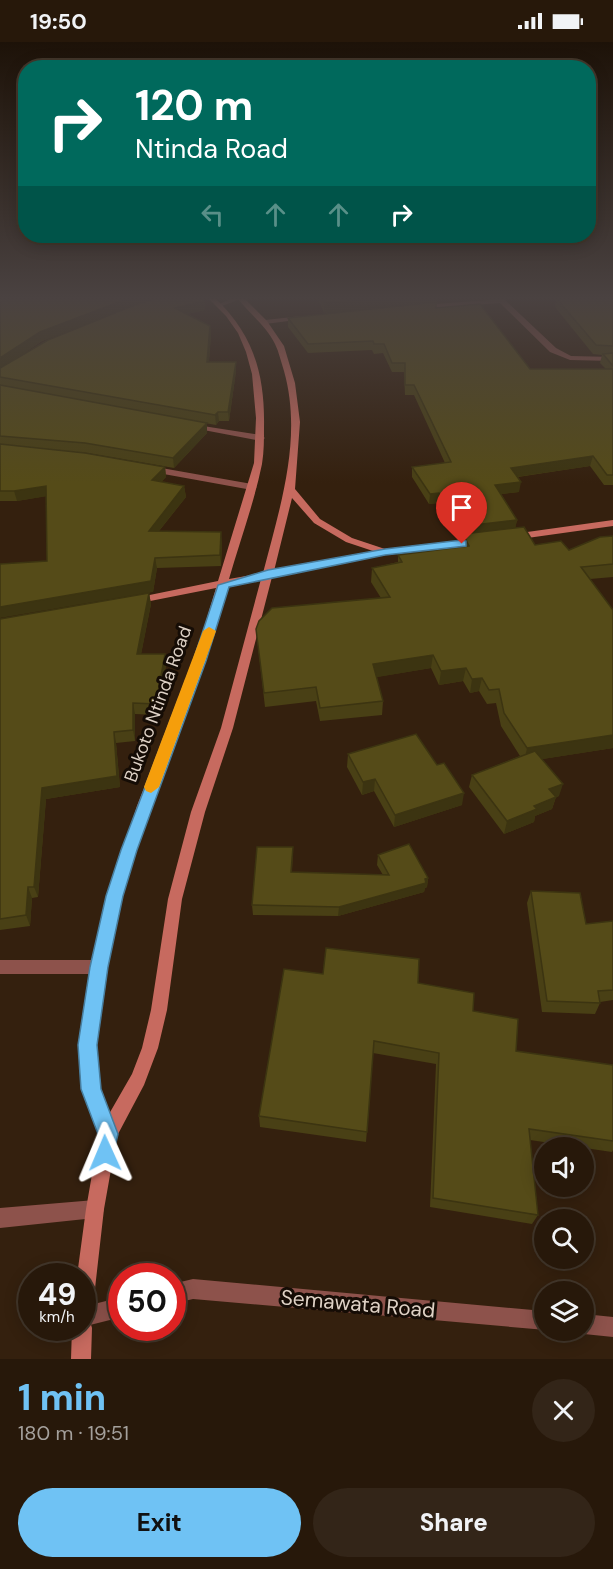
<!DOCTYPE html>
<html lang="en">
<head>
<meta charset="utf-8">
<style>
	:root { --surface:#27180a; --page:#332518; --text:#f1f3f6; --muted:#a4a09c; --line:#43372b; --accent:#6fc2f4 }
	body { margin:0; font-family:"DM Sans",sans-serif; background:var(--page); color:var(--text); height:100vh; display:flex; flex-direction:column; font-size:22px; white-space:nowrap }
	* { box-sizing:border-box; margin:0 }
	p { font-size:20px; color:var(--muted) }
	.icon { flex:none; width:33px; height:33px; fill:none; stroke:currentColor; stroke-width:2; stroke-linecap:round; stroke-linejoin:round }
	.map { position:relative; height:1317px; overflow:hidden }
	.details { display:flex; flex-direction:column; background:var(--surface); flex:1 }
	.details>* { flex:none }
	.hud { position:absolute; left:18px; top:18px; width:578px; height:183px; border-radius:24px; box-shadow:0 3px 15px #0003,0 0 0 2px var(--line); background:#00695c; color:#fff; overflow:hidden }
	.tools { position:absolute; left:534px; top:1095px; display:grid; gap:12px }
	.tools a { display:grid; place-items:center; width:60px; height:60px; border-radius:50%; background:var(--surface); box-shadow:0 3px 15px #0003,0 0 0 2px var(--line); font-size:30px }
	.speed { position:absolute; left:18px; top:1221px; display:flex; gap:12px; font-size:30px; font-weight:700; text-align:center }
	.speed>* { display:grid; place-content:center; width:78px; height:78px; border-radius:50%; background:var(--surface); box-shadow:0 3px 15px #0003,0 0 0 2px var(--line); line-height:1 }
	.speed small { font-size:15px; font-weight:400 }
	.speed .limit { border:9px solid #d22; background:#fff; color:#111 }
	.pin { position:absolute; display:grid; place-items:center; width:51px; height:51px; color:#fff; margin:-62px -26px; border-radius:50% 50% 50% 0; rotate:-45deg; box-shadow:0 0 6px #0007 }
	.pin .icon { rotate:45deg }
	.me { position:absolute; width:66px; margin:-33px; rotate:359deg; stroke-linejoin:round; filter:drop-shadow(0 0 4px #0008) }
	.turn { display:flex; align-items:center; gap:21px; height:126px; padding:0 18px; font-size:27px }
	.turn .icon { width:78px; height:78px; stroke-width:2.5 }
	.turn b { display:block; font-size:42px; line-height:51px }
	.lanes { display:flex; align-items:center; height:57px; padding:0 18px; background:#0003; justify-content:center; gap:30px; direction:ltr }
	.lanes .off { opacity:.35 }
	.round { display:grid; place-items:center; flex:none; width:63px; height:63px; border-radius:32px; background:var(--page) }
	.overview { display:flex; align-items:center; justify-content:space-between; height:102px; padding:0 18px }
	h1 { font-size:36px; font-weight:800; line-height:45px; color:var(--accent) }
	.cta { display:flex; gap:12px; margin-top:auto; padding:12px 18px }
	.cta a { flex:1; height:69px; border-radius:36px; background:var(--accent); color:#111; font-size:24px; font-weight:800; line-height:69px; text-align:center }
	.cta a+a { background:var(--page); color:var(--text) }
	.status { display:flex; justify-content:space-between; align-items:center; height:42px; padding:0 30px; background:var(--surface); direction:ltr }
	.status svg { height:16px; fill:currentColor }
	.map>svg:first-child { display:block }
</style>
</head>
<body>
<div class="status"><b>19:50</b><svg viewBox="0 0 49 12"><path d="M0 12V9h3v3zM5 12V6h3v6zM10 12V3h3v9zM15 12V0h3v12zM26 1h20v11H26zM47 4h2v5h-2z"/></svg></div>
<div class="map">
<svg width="613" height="1317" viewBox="0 0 613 1317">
	<rect width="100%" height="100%" fill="#34200e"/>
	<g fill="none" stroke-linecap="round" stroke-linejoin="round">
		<g fill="#8d524b" fill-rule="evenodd">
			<path d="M 504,257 L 556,306 L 571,314 L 613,315 L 613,319 L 570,318 L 550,310 L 500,261 L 421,267 L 418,265 L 421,263 Z"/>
			<path d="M 302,274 L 305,276 L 304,277 L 265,282 L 262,280 L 265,278 Z"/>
			<path d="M 190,382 L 261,393 L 265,396 L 261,399 L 193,386 L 190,386 Z"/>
			<path d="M 150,424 L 252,442 L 257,445 L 252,448 L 147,429 L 146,427 Z"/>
			<path d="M 0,918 L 99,918 L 105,920 L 107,925 L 105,930 L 99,932 L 0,932 Z"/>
			<path d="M 95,1158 L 102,1160 L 104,1167 L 102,1174 L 95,1176 L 0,1186 L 0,1166 Z"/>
			<path d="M 193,1237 L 544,1269 L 546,1288 L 193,1257 L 172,1262 L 172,1242 Z"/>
			<path d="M 122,1255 L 122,1275 L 82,1285 L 82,1265 Z"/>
			<path d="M 584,1272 L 613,1275 L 613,1295 L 584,1292 L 577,1289 L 584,1288 Z"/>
		</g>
		<path fill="#8d524b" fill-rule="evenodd" d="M 231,257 L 240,257 L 222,264 L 217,263 Z"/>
		<g fill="#c76a5f" fill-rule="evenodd">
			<path d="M 209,257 L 216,257 C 254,293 265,334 264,385 C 264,397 264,410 262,422 C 254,461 240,499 229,537 L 263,531 C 280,465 303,396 284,329 C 281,320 279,310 275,302 C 266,284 250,272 238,257 L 245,257 L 267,279 L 284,304 L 295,341 L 300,380 L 295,447 L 320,477 L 352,496 L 385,507 L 475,497 L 480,500 L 475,503 L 385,513 L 272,535 L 233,686 L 205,770 L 182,857 L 167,968 L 158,1006 L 144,1043 L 117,1094 L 104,1167 L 92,1273 L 90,1279 L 92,1286 L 91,1317 L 71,1317 L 72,1286 L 82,1286 L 82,1234 L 77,1234 L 86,1167 L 99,1092 L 82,1047 L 79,1003 L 91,925 L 108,853 L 137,764 L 194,619 L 216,546 L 135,562 L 130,559 L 135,556 L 218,539 L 254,421 L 256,376 L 252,332 L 246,310 L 238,291 L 226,274 ZM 292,456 L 314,481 L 346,500 L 373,509 L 274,529 ZM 261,537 L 221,686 L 191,770 L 168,857 L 151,968 L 142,1006 L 132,1032 L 109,1072 L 100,1047 L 95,1003 L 107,925 L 122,853 L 151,764 L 206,619 L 227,544 Z"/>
			<path d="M 613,478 L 613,484 L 513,498 L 508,495 L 513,492 Z"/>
		</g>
	</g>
	<g fill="#494015" fill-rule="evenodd">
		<path d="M 0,257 L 205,259 L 205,268 L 187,272 L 210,284 L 211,293 L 209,320 L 236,320 L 236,329 L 229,379 L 219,379 L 216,383 L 122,366 L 207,391 L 174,426 L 87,411 L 61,409 L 165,425 L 166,435 L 161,440 L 184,444 L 186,455 L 159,489 L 222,500 L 221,524 L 157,526 L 153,550 L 47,519 L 46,454 L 17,459 L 0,459 ZM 133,264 L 14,318 L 42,299 Z"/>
		<path d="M 318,257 L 436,257 L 436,266 L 530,327 L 606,327 L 600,321 L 602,313 L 593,312 L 555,265 L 556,258 L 554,257 L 613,257 L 613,443 L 604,443 L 590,424 L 518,435 L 519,450 L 501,452 L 517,478 L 515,486 L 535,503 L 569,508 L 613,494 L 613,535 L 590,537 L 613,568 L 613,706 L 542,717 L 559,754 L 556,755 L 552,767 L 535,774 L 534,780 L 504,792 L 469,745 L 472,733 L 520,714 L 501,684 L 496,661 L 487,662 L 479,649 L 470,651 L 463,639 L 439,643 L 431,626 L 376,635 L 383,659 L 382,673 L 320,679 L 316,659 L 265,665 L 256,587 L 381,556 L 371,540 L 372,526 L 398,520 L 398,513 L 461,505 L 462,495 L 456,496 L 438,461 L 429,462 L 412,435 L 412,425 L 445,421 L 414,353 L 405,353 L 404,330 L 392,330 L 383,311 L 374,312 L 372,308 L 308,311 L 288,285 L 288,276 L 416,262 L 324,271 Z"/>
		<path d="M 149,551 L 151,562 L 141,612 L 165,612 L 166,623 L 158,673 L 135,672 L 135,699 L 116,701 L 120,745 L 46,757 L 38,855 L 32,856 L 30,884 L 0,888 L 0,577 Z"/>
		<path d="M 348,712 L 462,763 L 394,785 L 374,749 L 362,753 L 347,725 Z"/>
		<path d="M 293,805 L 292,830 L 383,833 L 377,823 L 378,813 L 428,836 L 427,845 L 425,846 L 424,850 L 338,874 L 253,873 L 252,863 Z"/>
		<path d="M 531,849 L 586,882 L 613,879 L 613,958 L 600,960 L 600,961 L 595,972 L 542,970 L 527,861 Z"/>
		<path d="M 323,932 L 418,941 L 473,969 L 516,1009 L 613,1023 L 613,1108 L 612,1110 L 530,1098 L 538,1173 L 532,1182 L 430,1165 L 436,1022 L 373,1011 L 366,1100 L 260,1085 L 259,1074 Z"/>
	</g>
	<g fill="#3c3411">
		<path d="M 127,257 L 164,257 L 133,264 L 42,299 L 0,327 L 0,316 L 40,290 Z"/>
		<path d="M 376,257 L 436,257 L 436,261 L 324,271 L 324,261 Z"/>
		<path d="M 205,259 L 205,268 L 176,274 L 175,266 Z"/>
		<path d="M 210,284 L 211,293 L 208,329 L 207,320 Z"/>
		<path d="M 236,320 L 236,329 L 229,379 L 228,370 Z"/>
		<path d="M 218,370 L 219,379 L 216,383 L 215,373 Z"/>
		<path d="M 207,381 L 207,391 L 174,426 L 173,416 Z"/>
		<path d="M 593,414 L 590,424 L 509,436 L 511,426 Z"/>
		<path d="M 165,425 L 166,435 L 153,449 L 152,438 Z"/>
		<path d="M 521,440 L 519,450 L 494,453 L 495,443 Z"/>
		<path d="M 46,444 L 48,454 L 17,459 L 14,449 Z"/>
		<path d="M 184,444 L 186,455 L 150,500 L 149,489 Z"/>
		<path d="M 439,451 L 438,461 L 429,462 L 430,452 Z"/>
		<path d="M 517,478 L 515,488 L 463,492 L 462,495 L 456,496 L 457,485 Z"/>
		<path d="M 221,490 L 222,500 L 221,524 L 220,513 Z"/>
		<path d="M 155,516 L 157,526 L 153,550 L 0,576 L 0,565 Z"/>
		<path d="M 149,551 L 151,562 L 139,623 L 137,612 Z"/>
		<path d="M 165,612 L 166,623 L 158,673 L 156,662 Z"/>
		<path d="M 433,613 L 431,626 L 372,636 L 373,622 Z"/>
		<path d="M 466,626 L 463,639 L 439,643 L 441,629 Z"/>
		<path d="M 482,636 L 479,649 L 470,651 L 472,637 Z"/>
		<path d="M 133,661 L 135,672 L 135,699 L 133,688 Z"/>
		<path d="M 114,690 L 116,701 L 120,745 L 46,757 L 38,855 L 34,845 L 42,746 Z"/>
		<path d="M 613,693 L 613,706 L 524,720 L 527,706 Z"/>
		<path d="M 375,737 L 374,749 L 362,753 L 363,740 Z"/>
		<path d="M 563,742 L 559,754 L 554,756 L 556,755 L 552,767 L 535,774 L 534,780 L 504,792 L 507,779 L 534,764 L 549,747 Z"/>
		<path d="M 464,751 L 462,763 L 394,785 L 395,773 Z"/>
		<path d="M 428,836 L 427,845 L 425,846 L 424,850 L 338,874 L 339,865 Z"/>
		<path d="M 28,845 L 32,856 L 30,884 L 26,873 Z"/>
	</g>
	<g fill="#554b18" stroke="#3c3411" stroke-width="1.5">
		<path d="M 0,257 L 127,257 L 40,290 L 0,316 Z"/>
		<path d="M 156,257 L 202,257 L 205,259 L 175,266 L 210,284 L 207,320 L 236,320 L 228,370 L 218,370 L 215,373 L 0,335 L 0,326 L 48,298 L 137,262 Z"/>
		<path d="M 323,257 L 376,257 L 324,261 Z"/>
		<path d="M 557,257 L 613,257 L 613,304 L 596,303 Z"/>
		<path d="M 436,260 L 436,266 L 480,262 L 530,327 L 613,327 L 613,433 L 607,433 L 593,414 L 511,426 L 521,440 L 495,443 L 517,478 L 457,485 L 439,451 L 430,452 L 412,425 L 451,420 L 414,343 L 405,343 L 405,321 L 392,321 L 384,302 L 374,302 L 373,299 L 308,302 L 288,276 Z"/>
		<path d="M 613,311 L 613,324 L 603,312 Z"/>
		<path d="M 0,343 L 207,381 L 173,416 L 85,401 L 0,394 Z"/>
		<path d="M 0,402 L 85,411 L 165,425 L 152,438 L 184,444 L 149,489 L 221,490 L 220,513 L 155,516 L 151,539 L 0,565 L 0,522 L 47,519 L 46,444 L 14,449 L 0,449 Z"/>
		<path d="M 524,485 L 535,503 L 561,499 L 569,508 L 600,495 L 613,494 L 613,522 L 581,525 L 613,568 L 613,693 L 527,706 L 504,671 L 499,647 L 489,648 L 482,636 L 472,637 L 466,626 L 441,629 L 433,613 L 373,622 L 383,659 L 320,666 L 316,645 L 264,651 L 256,587 L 259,579 L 272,566 L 390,555 L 372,526 L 402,520 L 398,513 L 469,504 L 463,492 Z"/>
		<path d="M 149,551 L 137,612 L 165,612 L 156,662 L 133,661 L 133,688 L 114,690 L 117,734 L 42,746 L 34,845 L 28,845 L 26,873 L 0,877 L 0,577 Z"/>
		<path d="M 416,692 L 437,723 L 444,721 L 464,751 L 395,773 L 375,737 L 363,740 L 348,712 Z"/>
		<path d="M 535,709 L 563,742 L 549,747 L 556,755 L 534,764 L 537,767 L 507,779 L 472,733 Z"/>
		<path d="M 409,802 L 428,836 L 425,837 L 426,841 L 339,865 L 252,863 L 257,805 L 293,805 L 291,830 L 389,833 L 378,813 Z"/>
		<path d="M 531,849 L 580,851 L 586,882 L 613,879 L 613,948 L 598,949 L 600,961 L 547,959 Z"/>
		<path d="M 326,906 L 419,917 L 418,941 L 474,951 L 473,969 L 518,977 L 516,1009 L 613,1023 L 613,1099 L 529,1087 L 538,1173 L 433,1156 L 439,1011 L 374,999 L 367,1090 L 259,1074 L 284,927 L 323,932 Z"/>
	</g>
	<linearGradient id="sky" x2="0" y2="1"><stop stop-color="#1d1208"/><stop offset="0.58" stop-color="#4a4241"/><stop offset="1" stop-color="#4a4241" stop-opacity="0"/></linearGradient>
	<rect width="613" height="441" fill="url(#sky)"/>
	<path fill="#6fc2f4" stroke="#487e9f" stroke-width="1.5" d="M 462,498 L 466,499 L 466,504 L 385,513 L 229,545 L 206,619 L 137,808 L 123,854 L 108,925 L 97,1003 L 101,1047 L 118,1092 L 112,1118 L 105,1121 L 98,1118 L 95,1111 L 98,1092 L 81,1047 L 78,1003 L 90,925 L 106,854 L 121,808 L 193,619 L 218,543 L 268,528 L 385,507 Z"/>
	<path fill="#f59e0b" d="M 209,585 L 216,589 L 159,745 L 151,751 L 146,749 L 144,745 L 203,589 Z"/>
	<g text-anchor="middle" stroke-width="6" stroke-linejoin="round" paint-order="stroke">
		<g font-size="18" fill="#ded1c5" stroke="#150c05">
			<text transform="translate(158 662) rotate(-70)" y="6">Bukoto Ntinda Road</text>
		</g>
		<g font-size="21" fill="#ded1c5" stroke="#150c05">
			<text transform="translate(358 1262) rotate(5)" y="7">Semawata Road</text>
		</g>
	</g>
</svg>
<div class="tools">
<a><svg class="icon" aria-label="sound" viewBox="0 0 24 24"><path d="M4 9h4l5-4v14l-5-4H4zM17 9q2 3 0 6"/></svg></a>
<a><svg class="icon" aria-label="search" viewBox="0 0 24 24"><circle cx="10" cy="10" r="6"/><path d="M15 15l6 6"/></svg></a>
<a><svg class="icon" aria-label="layers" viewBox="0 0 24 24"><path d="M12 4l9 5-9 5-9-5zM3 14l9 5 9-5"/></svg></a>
</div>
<div class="speed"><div>49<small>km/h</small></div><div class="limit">50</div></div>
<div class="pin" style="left:462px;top:502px;background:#d93025"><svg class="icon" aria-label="arrive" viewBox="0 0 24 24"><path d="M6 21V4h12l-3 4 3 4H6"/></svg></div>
<svg class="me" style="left:105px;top:1111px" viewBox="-20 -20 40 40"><path d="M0-17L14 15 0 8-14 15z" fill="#6fc2f4" stroke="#fff" stroke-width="4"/></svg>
<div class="hud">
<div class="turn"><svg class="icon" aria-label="right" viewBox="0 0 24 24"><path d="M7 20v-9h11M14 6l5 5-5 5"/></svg><div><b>120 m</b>Ntinda Road</div></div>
<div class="lanes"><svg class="icon off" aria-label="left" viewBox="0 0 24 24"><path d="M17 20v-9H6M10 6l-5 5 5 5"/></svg><svg class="icon off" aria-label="ahead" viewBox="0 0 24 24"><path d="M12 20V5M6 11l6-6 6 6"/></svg><svg class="icon off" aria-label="ahead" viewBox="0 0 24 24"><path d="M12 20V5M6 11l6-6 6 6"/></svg><svg class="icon" aria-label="right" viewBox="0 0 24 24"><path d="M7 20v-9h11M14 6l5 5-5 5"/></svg></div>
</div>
</div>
<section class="details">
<div class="overview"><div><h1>1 min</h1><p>180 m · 19:51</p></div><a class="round"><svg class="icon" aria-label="close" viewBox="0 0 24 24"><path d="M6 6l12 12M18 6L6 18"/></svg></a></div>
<div class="cta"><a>Exit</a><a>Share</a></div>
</section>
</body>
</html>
